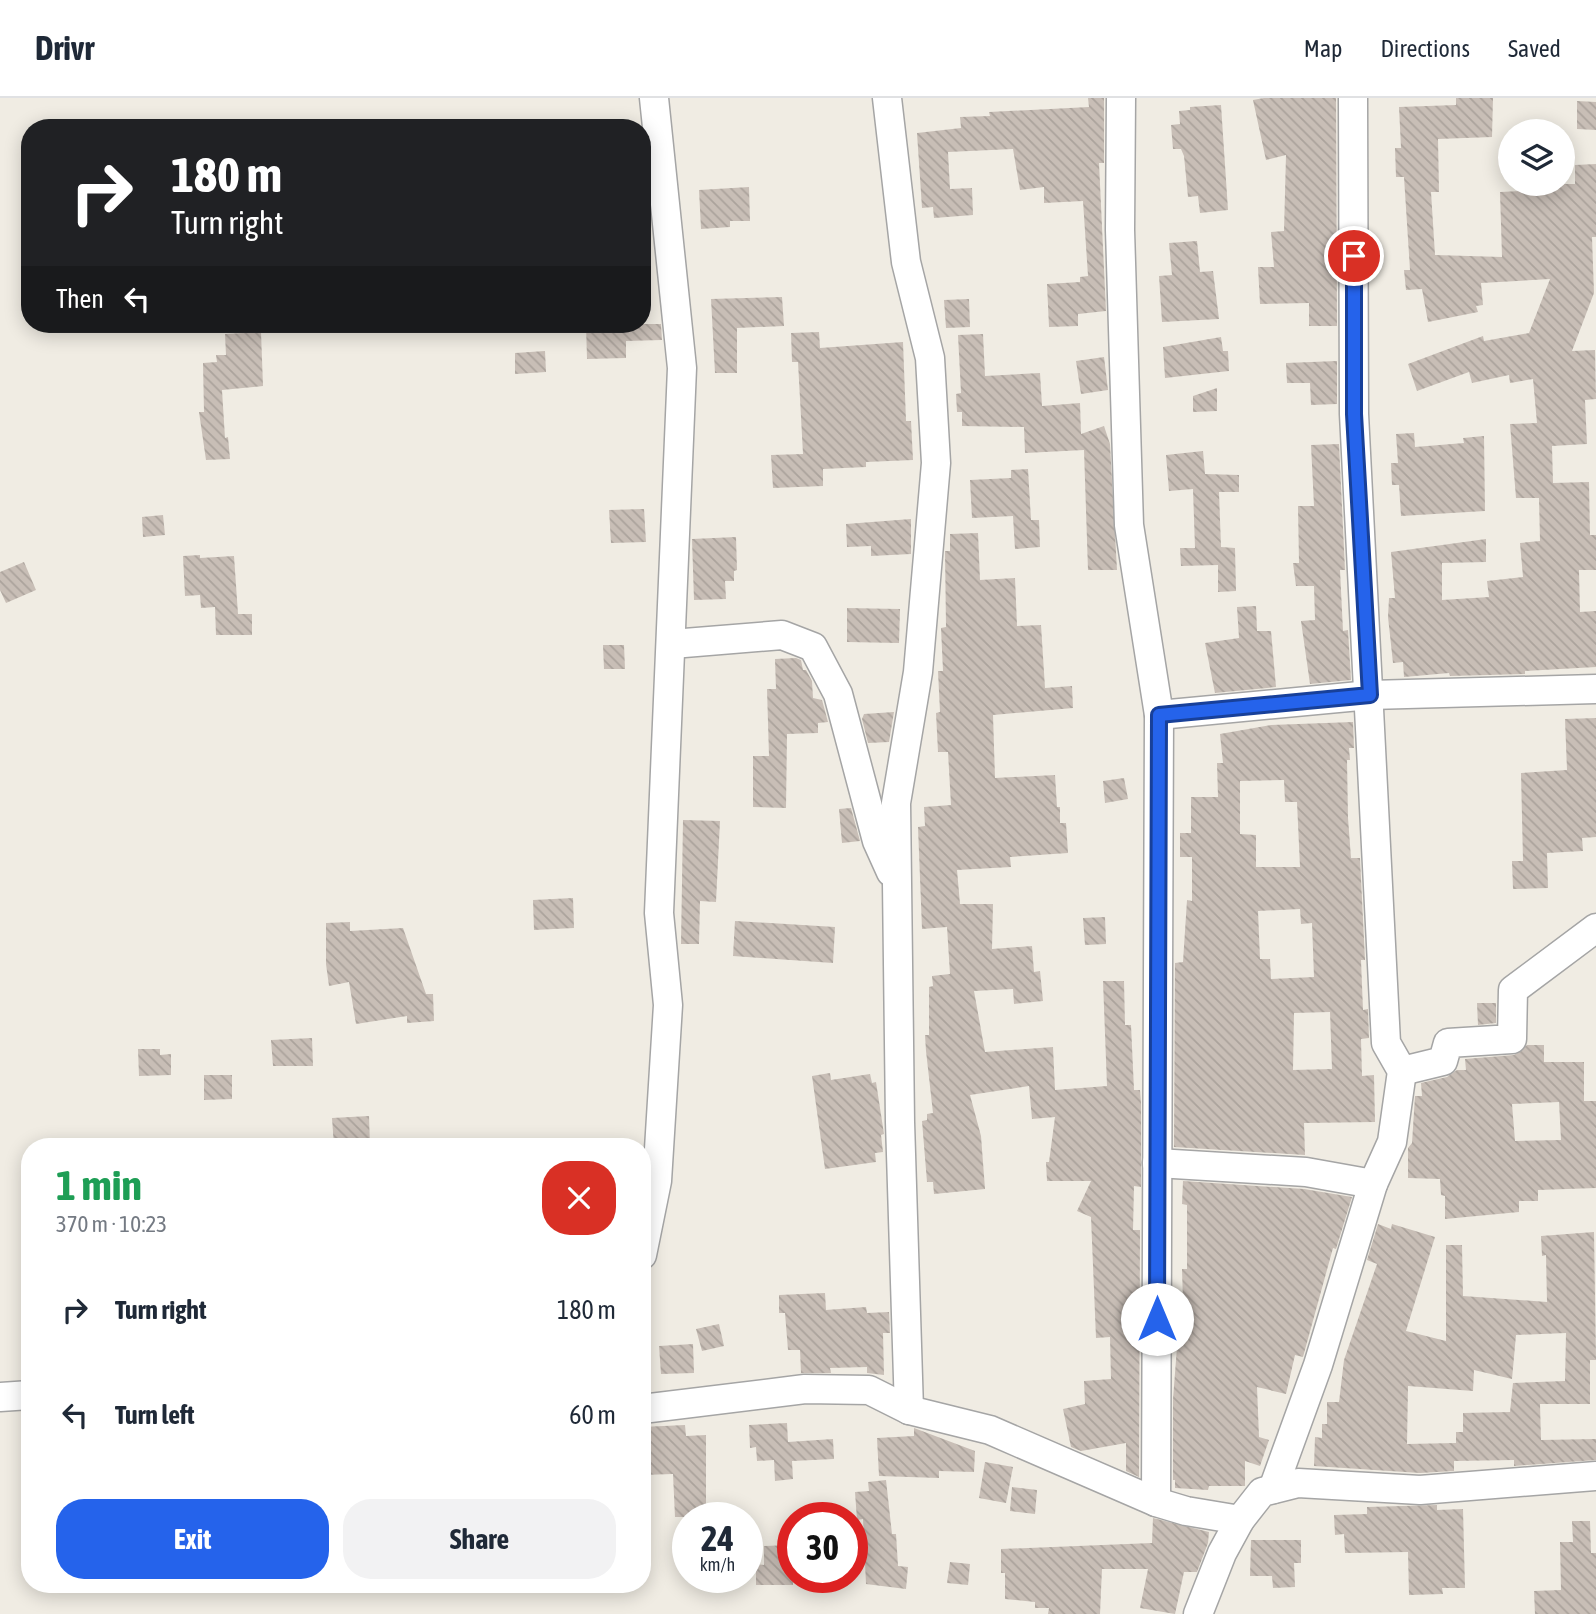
<!DOCTYPE html>
<html lang="en">
<head>
<meta charset="utf-8">
<style>
	:root { --surface:#fff; --page:#f2f2f3; --text:#1f2937; --muted:#747a83; --line:#e0e1e3; --accent:#2563eb }
	body { margin:0; font-family:"Asap Condensed",sans-serif; background:var(--page); color:var(--text); height:100vh; display:flex; flex-direction:column; font-size:26px; white-space:nowrap }
	* { box-sizing:border-box; margin:0 }
	p { font-size:23px; color:var(--muted) }
	.icon { flex:none; width:38px; height:38px; fill:none; stroke:currentColor; stroke-width:2; stroke-linecap:round; stroke-linejoin:round }
	.map { position:relative; flex:1; overflow:hidden }
	.panel { position:absolute; left:21px; top:1040px; width:630px; height:455px; display:flex; flex-direction:column; background:var(--surface); border-radius:28px; box-shadow:0 4px 18px #0003 }
	.panel>* { flex:none }
	.top-card { position:absolute; left:21px; top:21px; width:630px; height:214px; border-radius:28px; box-shadow:0 4px 18px #0003; background:#202124; color:#fff; overflow:hidden }
	.tools { position:absolute; left:1498px; top:21px; display:grid; gap:14px }
	.tools a { display:grid; place-items:center; width:77px; height:77px; border-radius:50%; background:var(--surface); box-shadow:0 4px 18px #0003; font-size:35px }
	.speed { position:absolute; left:672px; top:1404px; display:flex; gap:14px; font-size:35px; font-weight:700; text-align:center }
	.speed>* { display:grid; place-content:center; width:91px; height:91px; border-radius:50%; background:var(--surface); box-shadow:0 4px 18px #0003; line-height:1 }
	.speed small { font-size:18px; font-weight:400 }
	.speed .limit { border:10px solid #d22; background:#fff; color:#111 }
	.pin { position:absolute; display:grid; place-items:center; width:60px; height:60px; color:#fff; margin:-30px; border:4px solid #fff; border-radius:50%; box-shadow:0 2px 7px #0007 }
	.me { position:absolute; width:77px; margin:-38px; rotate:0deg; stroke-linejoin:round; filter:drop-shadow(0 0 5px #0008) }
	.turn { display:flex; align-items:center; gap:24px; height:147px; padding:0 35px; font-size:32px }
	.turn .icon { width:91px; height:91px; stroke-width:2.5 }
	.turn b { display:block; font-size:49px; line-height:60px }
	.then { display:flex; align-items:center; height:66px; padding:0 35px; background:#0003; gap:14px; font-size:26px }
	.round { display:grid; place-items:center; flex:none; width:74px; height:74px; border-radius:28px; background:var(--page) }
	.overview { display:flex; align-items:center; justify-content:space-between; height:119px; padding:0 35px }
	h1 { font-size:42px; font-weight:700; line-height:52px; color:#1e9e55 }
	.primary-button { display:flex; gap:14px; margin-top:auto; padding:14px 35px }
	.primary-button a { flex:1; height:80px; border-radius:28px; background:var(--accent); color:#fff; font-size:28px; font-weight:700; line-height:80px; text-align:center }
	.primary-button a+a { background:var(--page); color:var(--text) }
	ul { padding:0; list-style:none }
	li { display:flex; align-items:center; gap:21px; height:105px; padding:0 35px }
	li div { flex:1 }
	li b { display:block; font-size:26px }
	li em { font-style:normal }
	header { display:flex; align-items:center; gap:42px; box-sizing:border-box; height:98px; padding:0 35px; background:var(--surface); border-bottom:2px solid var(--line) }
	header strong { font-size:33px }
	nav { display:flex; gap:38px; margin-inline-start:auto; font-size:24px }
	.map>svg:first-child { display:block }
</style>
</head>
<body>
<header>
<strong>Drivr</strong>
<nav><a>Map</a><a>Directions</a><a>Saved</a></nav>
</header>
<div class="map">
<svg width="1596" height="1516" viewBox="0 0 1596 1516">
	<defs>
		<pattern id="building-back-hatch" width="6" height="6" patternUnits="userSpaceOnUse" patternTransform="scale(1.75)"><rect width="6" height="6" fill="#c8beb6"/><path d="M-1 5l2 2M0 0l6 6M5-1l2 2" fill="none" stroke="#aba39c"/></pattern>
	</defs>
	<rect width="100%" height="100%" fill="#f0ece3"/>
	<g fill="url(#building-back-hatch)" fill-rule="evenodd">
		<path d="M 1088,0 L 1104,0 L 1104,65 L 1099,65 L 1106,213 L 1078,216 L 1078,228 L 1049,229 L 1047,186 L 1080,184 L 1080,179 L 1088,178 L 1083,103 L 1044,105 L 1044,89 L 1020,92 L 1013,51 L 948,54 L 950,91 L 972,90 L 973,117 L 934,120 L 933,109 L 922,110 L 917,35 L 961,30 L 960,19 L 990,18 L 989,14 L 1089,9 Z"/>
		<path d="M 1264,0 L 1336,0 L 1337,228 L 1309,228 L 1309,205 L 1260,206 L 1258,169 L 1274,169 L 1271,134 L 1284,133 L 1286,57 L 1266,62 L 1253,2 Z"/>
		<path d="M 1456,0 L 1493,0 L 1492,39 L 1438,41 L 1439,94 L 1431,94 L 1435,157 L 1502,159 L 1500,94 L 1521,93 L 1521,86 L 1575,86 L 1575,67 L 1596,66 L 1596,139 L 1592,139 L 1594,195 L 1572,253 L 1595,252 L 1596,301 L 1585,302 L 1587,346 L 1552,348 L 1553,385 L 1589,384 L 1590,437 L 1596,437 L 1596,472 L 1579,472 L 1580,514 L 1596,513 L 1596,569 L 1525,573 L 1525,576 L 1450,578 L 1449,575 L 1404,579 L 1403,564 L 1393,565 L 1388,519 L 1389,500 L 1395,500 L 1391,454 L 1486,441 L 1486,464 L 1442,465 L 1442,502 L 1489,499 L 1487,483 L 1523,479 L 1520,445 L 1540,443 L 1539,400 L 1516,400 L 1510,326 L 1537,325 L 1533,281 L 1510,285 L 1509,277 L 1472,285 L 1469,274 L 1417,293 L 1408,266 L 1483,238 L 1484,243 L 1529,235 L 1550,181 L 1481,185 L 1483,207 L 1476,208 L 1478,214 L 1428,224 L 1422,191 L 1406,192 L 1404,172 L 1410,172 L 1404,79 L 1396,79 L 1395,50 L 1401,50 L 1399,9 L 1456,7 Z"/>
		<path d="M 1577,3 L 1596,4 L 1596,32 L 1577,31 Z"/>
		<path d="M 1221,7 L 1228,112 L 1200,115 L 1198,98 L 1188,99 L 1184,58 L 1181,51 L 1173,51 L 1171,27 L 1180,26 L 1179,13 L 1190,12 L 1190,9 Z"/>
		<path d="M 749,89 L 750,123 L 730,123 L 730,129 L 701,131 L 699,92 Z"/>
		<path d="M 1197,143 L 1200,174 L 1213,173 L 1219,221 L 1162,224 L 1159,178 L 1172,177 L 1169,145 Z"/>
		<path d="M 782,199 L 784,228 L 737,230 L 737,275 L 715,275 L 711,201 Z"/>
		<path d="M 969,201 L 970,229 L 946,230 L 944,202 Z"/>
		<path d="M 586,226 L 661,226 L 662,242 L 626,243 L 626,260 L 587,261 Z"/>
		<path d="M 261,234 L 263,288 L 222,292 L 225,340 L 228,339 L 230,361 L 206,362 L 199,314 L 204,314 L 203,265 L 217,264 L 216,257 L 226,257 L 225,236 Z"/>
		<path d="M 819,234 L 820,250 L 903,244 L 906,323 L 911,323 L 913,362 L 866,364 L 866,369 L 823,371 L 823,388 L 773,390 L 771,357 L 803,356 L 798,264 L 792,264 L 791,235 Z"/>
		<path d="M 983,236 L 985,278 L 1040,275 L 1042,308 L 1080,305 L 1081,336 L 1104,328 L 1110,346 L 1117,472 L 1088,472 L 1084,352 L 1025,355 L 1024,329 L 962,328 L 962,314 L 957,314 L 956,296 L 961,295 L 958,237 Z"/>
		<path d="M 1221,239 L 1223,253 L 1228,253 L 1229,273 L 1165,280 L 1163,249 Z"/>
		<path d="M 545,253 L 546,274 L 515,276 L 515,255 Z"/>
		<path d="M 1104,259 L 1108,292 L 1081,296 L 1076,263 Z"/>
		<path d="M 1337,263 L 1337,306 L 1311,307 L 1310,285 L 1287,285 L 1286,265 Z"/>
		<path d="M 1217,290 L 1217,313 L 1193,314 L 1193,298 Z"/>
		<path d="M 1414,335 L 1415,349 L 1464,345 L 1463,340 L 1484,338 L 1485,413 L 1401,418 L 1399,387 L 1392,387 L 1391,365 L 1398,365 L 1396,336 Z"/>
		<path d="M 1339,346 L 1345,472 L 1340,472 L 1343,533 L 1348,532 L 1351,582 L 1310,586 L 1301,523 L 1315,522 L 1314,488 L 1296,488 L 1293,465 L 1299,465 L 1298,408 L 1314,408 L 1311,347 Z"/>
		<path d="M 1203,353 L 1205,376 L 1239,377 L 1239,394 L 1219,394 L 1221,449 L 1235,450 L 1236,493 L 1218,494 L 1218,467 L 1181,468 L 1180,450 L 1195,450 L 1193,391 L 1169,393 L 1166,357 Z"/>
		<path d="M 1028,371 L 1031,422 L 1039,422 L 1040,449 L 1015,451 L 1013,418 L 972,420 L 970,382 L 1011,380 L 1011,372 Z"/>
		<path d="M 644,411 L 646,444 L 611,445 L 609,412 Z"/>
		<path d="M 163,417 L 165,437 L 143,439 L 142,419 Z"/>
		<path d="M 911,421 L 911,456 L 871,458 L 871,448 L 847,449 L 846,426 Z"/>
		<path d="M 978,435 L 980,482 L 1015,480 L 1017,528 L 1041,527 L 1045,590 L 1072,588 L 1073,610 L 993,617 L 995,680 L 1055,677 L 1057,709 L 1060,709 L 1060,725 L 1066,725 L 1068,755 L 1010,759 L 1011,769 L 957,772 L 960,806 L 993,806 L 992,851 L 1032,848 L 1034,874 L 1040,873 L 1043,903 L 1014,906 L 1013,891 L 974,893 L 985,954 L 1053,949 L 1055,992 L 1107,988 L 1103,883 L 1124,883 L 1125,927 L 1131,927 L 1134,992 L 1140,992 L 1141,1005 L 1141,1089 L 1134,1088 L 1133,1132 L 1140,1132 L 1139,1379 L 1126,1373 L 1126,1345 L 1081,1353 L 1071,1349 L 1063,1311 L 1085,1306 L 1084,1283 L 1111,1281 L 1110,1239 L 1096,1240 L 1091,1119 L 1077,1113 L 1091,1083 L 1047,1083 L 1046,1064 L 1049,1064 L 1055,1019 L 1032,1021 L 1029,988 L 970,997 L 981,1038 L 985,1091 L 934,1096 L 933,1084 L 927,1084 L 922,1023 L 927,1022 L 927,1016 L 933,1015 L 926,953 L 925,937 L 929,937 L 929,889 L 933,888 L 932,878 L 950,876 L 947,829 L 922,831 L 918,729 L 925,728 L 924,709 L 951,707 L 948,654 L 938,654 L 936,615 L 940,614 L 938,573 L 943,573 L 941,530 L 946,529 L 945,453 L 950,453 L 950,436 Z"/>
		<path d="M 736,439 L 737,472 L 734,473 L 734,483 L 725,483 L 726,501 L 694,502 L 692,441 Z"/>
		<path d="M 200,457 L 200,460 L 234,458 L 238,516 L 252,516 L 252,537 L 216,537 L 215,509 L 201,510 L 200,497 L 185,498 L 183,458 Z"/>
		<path d="M 24,464 L 36,492 L 6,505 L 0,492 L 0,474 Z"/>
		<path d="M 1256,508 L 1257,533 L 1271,533 L 1276,589 L 1215,595 L 1205,545 L 1239,540 L 1237,509 Z"/>
		<path d="M 847,510 L 900,511 L 899,545 L 847,544 Z"/>
		<path d="M 603,547 L 624,547 L 625,571 L 604,571 Z"/>
		<path d="M 796,560 L 801,562 L 803,572 L 806,572 L 812,583 L 813,600 L 822,602 L 828,624 L 818,625 L 818,635 L 787,636 L 786,710 L 753,709 L 753,658 L 769,658 L 767,591 L 776,591 L 775,561 Z"/>
		<path d="M 894,614 L 889,644 L 868,645 L 862,621 L 864,616 Z"/>
		<path d="M 1596,620 L 1596,739 L 1582,740 L 1583,753 L 1547,755 L 1548,790 L 1513,791 L 1512,763 L 1523,763 L 1521,675 L 1567,672 L 1565,621 Z"/>
		<path d="M 1353,624 L 1354,650 L 1349,650 L 1350,662 L 1347,662 L 1348,720 L 1351,760 L 1360,760 L 1365,862 L 1361,862 L 1363,912 L 1368,911 L 1369,940 L 1361,941 L 1362,978 L 1374,977 L 1375,1024 L 1304,1025 L 1305,1057 L 1174,1049 L 1175,865 L 1183,864 L 1187,802 L 1192,803 L 1192,759 L 1180,759 L 1180,735 L 1191,735 L 1191,699 L 1218,699 L 1217,665 L 1223,665 L 1220,636 L 1271,627 ZM 1284,682 L 1285,704 L 1297,704 L 1300,769 L 1256,769 L 1256,737 L 1240,736 L 1240,683 ZM 1300,811 L 1301,826 L 1312,825 L 1314,879 L 1271,881 L 1270,861 L 1260,861 L 1258,813 ZM 1330,914 L 1332,971 L 1293,972 L 1294,915 Z"/>
		<path d="M 1124,680 L 1128,701 L 1105,705 L 1103,683 Z"/>
		<path d="M 851,710 L 860,743 L 842,745 L 839,711 Z"/>
		<path d="M 683,722 L 720,723 L 716,804 L 700,803 L 699,846 L 681,846 Z"/>
		<path d="M 573,800 L 574,830 L 534,832 L 533,802 Z"/>
		<path d="M 1105,819 L 1106,846 L 1085,847 L 1083,820 Z"/>
		<path d="M 735,823 L 835,829 L 833,865 L 733,858 Z"/>
		<path d="M 350,824 L 350,833 L 403,830 L 426,896 L 433,896 L 434,923 L 407,925 L 407,918 L 356,926 L 349,884 L 329,888 L 326,866 L 326,825 Z"/>
		<path d="M 1477,905 L 1496,905 L 1496,925 L 1478,927 Z"/>
		<path d="M 312,940 L 313,968 L 273,968 L 271,942 Z"/>
		<path d="M 1527,947 L 1544,947 L 1544,964 L 1584,964 L 1584,1003 L 1596,1003 L 1596,1090 L 1538,1092 L 1538,1103 L 1519,1103 L 1519,1114 L 1445,1121 L 1445,1098 L 1441,1097 L 1440,1081 L 1408,1080 L 1408,1050 L 1412,1045 L 1415,998 L 1422,998 L 1421,985 L 1447,979 L 1457,972 L 1466,972 L 1465,961 L 1514,957 ZM 1559,1004 L 1561,1042 L 1515,1043 L 1512,1006 Z"/>
		<path d="M 138,951 L 160,951 L 160,957 L 171,956 L 171,977 L 139,978 Z"/>
		<path d="M 830,975 L 831,982 L 870,976 L 872,985 L 876,984 L 884,1036 L 881,1037 L 883,1054 L 875,1055 L 876,1064 L 825,1071 L 812,978 Z"/>
		<path d="M 204,977 L 232,977 L 232,1001 L 204,1002 Z"/>
		<path d="M 369,1018 L 370,1048 L 334,1048 L 332,1020 Z"/>
		<path d="M 1183,1083 L 1304,1091 L 1352,1099 L 1336,1151 L 1333,1150 L 1303,1259 L 1295,1257 L 1286,1296 L 1257,1289 L 1259,1339 L 1269,1342 L 1260,1368 L 1245,1363 L 1245,1388 L 1209,1388 L 1208,1392 L 1175,1390 L 1175,1382 L 1173,1382 L 1173,1301 L 1179,1223 L 1173,1224 L 1173,1204 L 1183,1204 L 1182,1171 L 1187,1171 L 1187,1107 L 1182,1106 Z"/>
		<path d="M 1378,1126 L 1391,1131 L 1392,1126 L 1435,1139 L 1406,1233 L 1446,1243 L 1446,1147 L 1462,1147 L 1463,1198 L 1547,1204 L 1546,1157 L 1542,1158 L 1541,1138 L 1594,1134 L 1596,1262 L 1590,1262 L 1590,1306 L 1540,1306 L 1541,1342 L 1596,1341 L 1596,1362 L 1514,1368 L 1514,1362 L 1454,1363 L 1454,1373 L 1420,1375 L 1314,1368 L 1315,1339 L 1322,1340 L 1322,1326 L 1327,1326 L 1327,1304 L 1339,1304 L 1344,1262 L 1377,1166 L 1367,1162 ZM 1566,1235 L 1565,1283 L 1513,1285 L 1510,1314 L 1463,1315 L 1463,1334 L 1456,1334 L 1456,1345 L 1407,1346 L 1408,1288 L 1473,1293 L 1474,1272 L 1512,1281 L 1516,1237 Z"/>
		<path d="M 825,1195 L 826,1212 L 866,1209 L 867,1215 L 889,1214 L 890,1235 L 883,1235 L 884,1277 L 867,1275 L 867,1269 L 830,1270 L 831,1275 L 801,1275 L 800,1252 L 788,1252 L 785,1215 L 779,1215 L 779,1197 Z"/>
		<path d="M 719,1226 L 724,1248 L 702,1253 L 696,1231 Z"/>
		<path d="M 693,1246 L 694,1275 L 661,1276 L 659,1248 Z"/>
		<path d="M 787,1325 L 788,1344 L 833,1341 L 834,1361 L 792,1363 L 793,1381 L 775,1383 L 774,1362 L 757,1363 L 756,1349 L 750,1350 L 749,1327 Z"/>
		<path d="M 685,1327 L 686,1338 L 706,1337 L 706,1419 L 675,1419 L 673,1376 L 642,1377 L 642,1329 Z"/>
		<path d="M 914,1330 L 975,1353 L 974,1374 L 939,1373 L 939,1380 L 879,1378 L 877,1340 L 914,1338 Z"/>
		<path d="M 985,1364 L 1013,1369 L 1006,1405 L 979,1400 Z"/>
		<path d="M 886,1382 L 892,1436 L 896,1436 L 898,1468 L 908,1469 L 906,1491 L 866,1486 L 863,1421 L 857,1422 L 855,1394 L 869,1393 L 868,1384 Z"/>
		<path d="M 1012,1389 L 1037,1392 L 1035,1416 L 1010,1413 Z"/>
		<path d="M 1437,1407 L 1437,1412 L 1463,1411 L 1465,1490 L 1442,1490 L 1443,1496 L 1409,1497 L 1408,1454 L 1345,1455 L 1344,1436 L 1335,1437 L 1334,1417 L 1367,1416 L 1367,1409 Z"/>
		<path d="M 1153,1420 L 1209,1434 L 1208,1445 L 1197,1474 L 1184,1474 L 1175,1516 L 1140,1510 L 1148,1471 L 1102,1471 L 1100,1516 L 1048,1516 L 1049,1510 L 1035,1510 L 1035,1504 L 1005,1501 L 1005,1475 L 1001,1475 L 1001,1451 L 1152,1445 Z"/>
		<path d="M 1572,1423 L 1590,1423 L 1591,1455 L 1596,1455 L 1596,1516 L 1535,1516 L 1534,1493 L 1561,1492 L 1560,1444 L 1573,1444 Z"/>
		<path d="M 1251,1442 L 1301,1442 L 1301,1465 L 1294,1465 L 1295,1489 L 1273,1490 L 1272,1478 L 1250,1478 Z"/>
		<path d="M 793,1447 L 793,1487 L 756,1487 L 756,1466 L 764,1467 L 764,1448 Z"/>
		<path d="M 950,1464 L 970,1466 L 968,1487 L 947,1485 Z"/>
	</g>
	<g fill="none" stroke-linecap="round" stroke-linejoin="round">
		<defs>
			<g id="minor">
				<path d="M 887,0 L 906,164 L 930,260 L 936,365 L 918,574 L 896,705 L 900,1024 L 909,1312"/>
				<path d="M 1121,0 L 1120,132 L 1129,427 L 1159,617 L 1156,1404"/>
				<path d="M 672,546 L 782,537 L 813,549 L 838,596 L 877,743 L 891,774"/>
				<path d="M 1159,617 L 1370,597 L 1596,591"/>
				<path d="M 1402,973 L 1443,963 L 1448,945 L 1512,941 L 1513,892 L 1596,830"/>
				<path d="M 1157,1065 L 1306,1074 L 1373,1086 L 1392,1044 L 1402,973 L 1386,945 L 1354,316 L 1353,0"/>
				<path d="M 642,1157 L 657,1083 L 668,907 L 659,815 L 682,270 L 654,0"/>
				<path d="M 0,1299 L 30,1297"/>
				<path d="M 642,1311 L 805,1291 L 869,1292 L 909,1312 L 990,1332 L 1156,1404 L 1186,1413 L 1240,1422"/>
				<path d="M 1273,1391 L 1318,1267 L 1373,1086"/>
				<path d="M 1198,1516 L 1222,1455 L 1240,1422 L 1262,1394 L 1298,1385 L 1420,1392 L 1596,1378"/>
			</g>
		</defs>
		<use href="#minor" stroke="#a5a5a5" stroke-width="31"/>
		<use href="#minor" stroke="#fff" stroke-width="28"/>
	</g>
	<g fill="none" stroke-linecap="round" stroke-linejoin="round">
		<defs>
			<path id="route" d="M 1157,1221 L 1159,617 L 1370,597 L 1354,316 L 1354,158"/>
		</defs>
		<use href="#route" stroke="#184099" stroke-width="18"/>
		<use href="#route" stroke="#2563eb" stroke-width="12"/>
	</g>
</svg>
<div class="tools">
<a><svg class="icon" aria-label="layers" viewBox="0 0 24 24"><path d="M12 4l9 5-9 5-9-5zM3 14l9 5 9-5"/></svg></a>
</div>
<div class="speed"><div>24<small>km/h</small></div><div class="limit">30</div></div>
<div class="pin" style="left:1354px;top:158px;background:#d93025"><svg class="icon" aria-label="arrive" viewBox="0 0 24 24"><path d="M6 21V4h12l-3 4 3 4H6"/></svg></div>
<svg class="me" style="left:1157px;top:1221px" viewBox="-20 -20 40 40"><circle r="19" fill="#fff"/><path d="M0-13L10 11 0 6-10 11z" fill="#2563eb"/></svg>
<div class="top-card">
<div class="turn"><svg class="icon" aria-label="right" viewBox="0 0 24 24"><path d="M7 20v-9h11M14 6l5 5-5 5"/></svg><div><b>180 m</b>Turn right</div></div>
<div class="then">Then<svg class="icon" aria-label="left" viewBox="0 0 24 24"><path d="M17 20v-9H6M10 6l-5 5 5 5"/></svg></div>
</div>
<section class="panel">
<div class="overview"><div><h1>1 min</h1><p>370 m · 10:23</p></div><a class="round" style="background:#d93025;color:#fff"><svg class="icon" aria-label="close" viewBox="0 0 24 24"><path d="M6 6l12 12M18 6L6 18"/></svg></a></div>
<ul>
<li><svg class="icon" aria-label="right" viewBox="0 0 24 24"><path d="M7 20v-9h11M14 6l5 5-5 5"/></svg><div><b>Turn right</b></div><em>180 m</em></li>
<li><svg class="icon" aria-label="left" viewBox="0 0 24 24"><path d="M17 20v-9H6M10 6l-5 5 5 5"/></svg><div><b>Turn left</b></div><em>60 m</em></li>
</ul>
<div class="primary-button"><a>Exit</a><a>Share</a></div>
</section>
</div>
</body>
</html>
